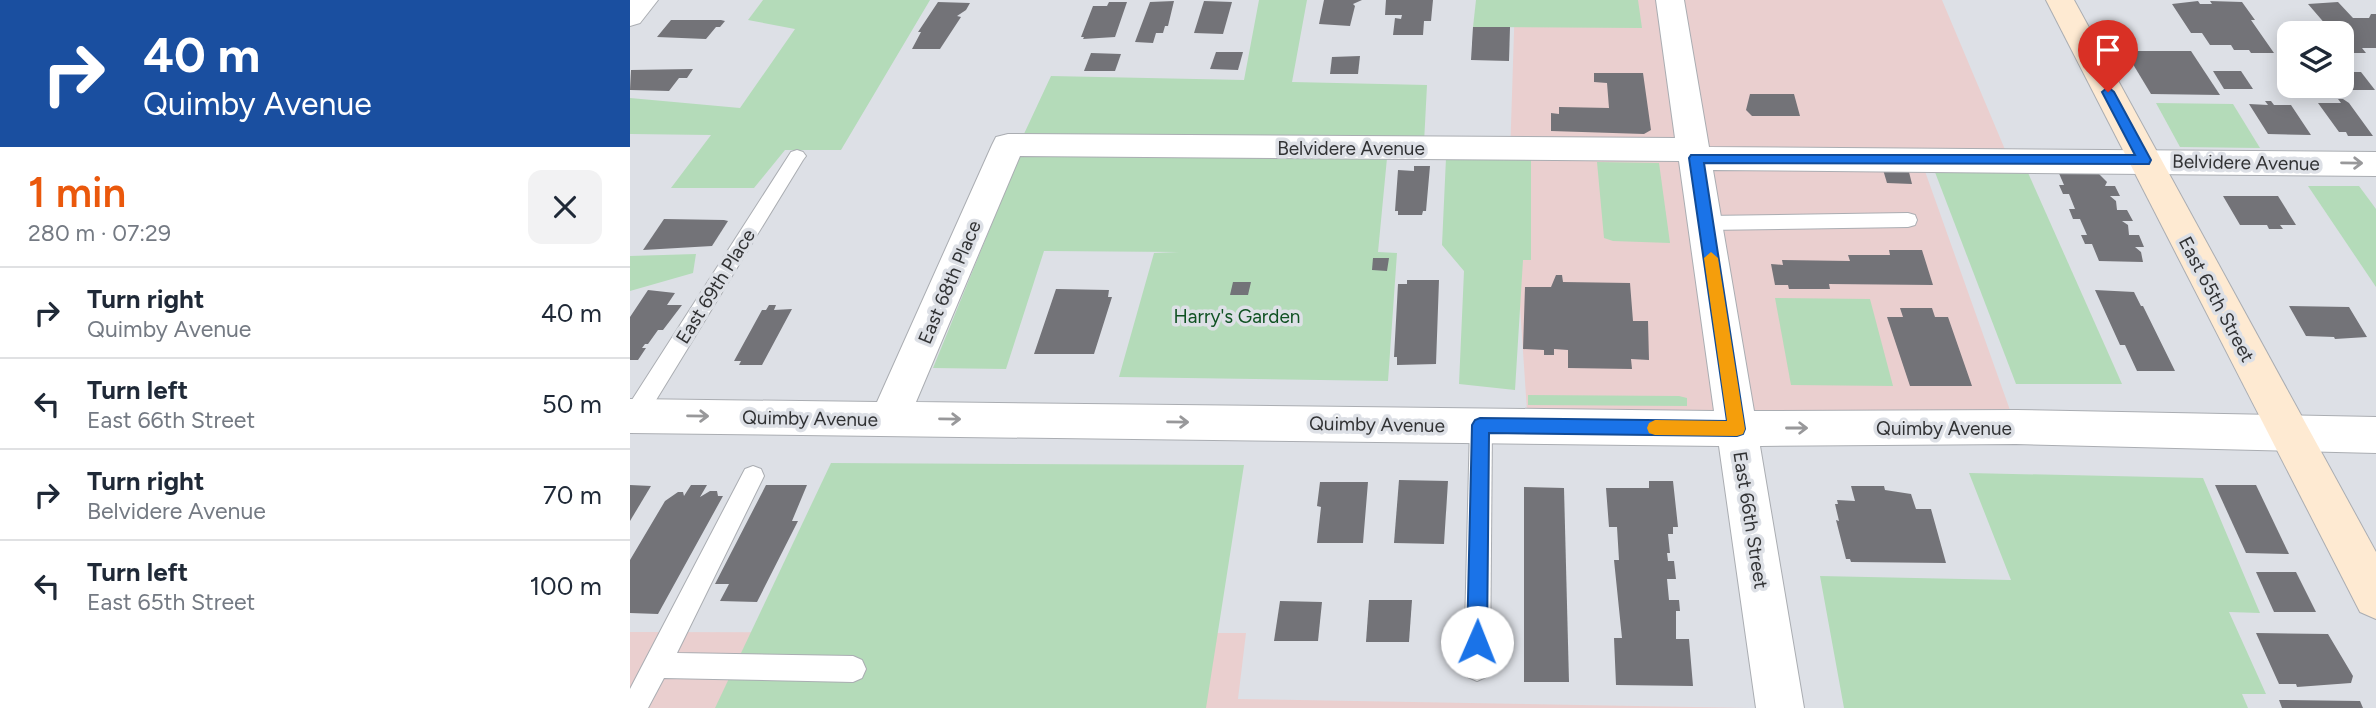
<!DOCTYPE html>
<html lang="en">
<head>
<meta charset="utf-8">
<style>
	:root { --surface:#fff; --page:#f2f2f3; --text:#1f2937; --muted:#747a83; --line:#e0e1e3; --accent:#ea580c }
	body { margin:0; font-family:Figtree,sans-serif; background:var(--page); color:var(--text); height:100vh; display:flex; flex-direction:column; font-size:26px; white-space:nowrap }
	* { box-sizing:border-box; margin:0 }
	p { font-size:23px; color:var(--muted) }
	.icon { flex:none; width:38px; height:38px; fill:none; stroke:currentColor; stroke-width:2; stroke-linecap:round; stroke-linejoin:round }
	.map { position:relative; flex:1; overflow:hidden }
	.sheet { display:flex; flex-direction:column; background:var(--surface); width:630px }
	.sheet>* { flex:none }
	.top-card { background:#1a4fa0; color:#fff; overflow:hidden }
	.controls { position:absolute; left:1647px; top:21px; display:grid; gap:14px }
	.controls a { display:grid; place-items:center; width:77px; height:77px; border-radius:14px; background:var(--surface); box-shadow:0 4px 18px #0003; font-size:35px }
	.pin { position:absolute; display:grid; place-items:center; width:60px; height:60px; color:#fff; margin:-72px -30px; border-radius:50% 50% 50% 0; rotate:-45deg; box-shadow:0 0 7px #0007 }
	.pin .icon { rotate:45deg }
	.me { position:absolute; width:77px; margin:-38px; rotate:1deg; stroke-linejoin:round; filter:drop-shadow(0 0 5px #0008) }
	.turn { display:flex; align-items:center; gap:24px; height:147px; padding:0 28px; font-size:32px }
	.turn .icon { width:91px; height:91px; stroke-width:2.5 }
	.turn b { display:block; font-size:49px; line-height:60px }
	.round { display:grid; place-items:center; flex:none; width:74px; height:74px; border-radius:14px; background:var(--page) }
	.summary { display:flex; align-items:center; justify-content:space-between; height:119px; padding:0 28px }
	h1 { font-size:42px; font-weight:600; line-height:52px; color:var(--accent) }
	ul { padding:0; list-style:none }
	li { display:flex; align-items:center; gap:21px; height:91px; padding:0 28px; border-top:2px solid var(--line) }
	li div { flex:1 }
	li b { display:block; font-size:26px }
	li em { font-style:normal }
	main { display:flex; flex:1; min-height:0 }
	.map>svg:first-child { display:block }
</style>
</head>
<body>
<main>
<section class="sheet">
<div class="top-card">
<div class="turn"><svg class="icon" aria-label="right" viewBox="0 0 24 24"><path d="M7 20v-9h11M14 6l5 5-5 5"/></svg><div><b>40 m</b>Quimby Avenue</div></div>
</div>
<div class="summary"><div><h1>1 min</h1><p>280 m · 07:29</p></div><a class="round"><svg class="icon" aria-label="close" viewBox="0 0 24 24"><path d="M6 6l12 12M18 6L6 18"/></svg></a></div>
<ul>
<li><svg class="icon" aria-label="right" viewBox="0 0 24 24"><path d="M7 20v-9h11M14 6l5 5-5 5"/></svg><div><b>Turn right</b><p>Quimby Avenue</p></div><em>40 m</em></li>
<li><svg class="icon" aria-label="left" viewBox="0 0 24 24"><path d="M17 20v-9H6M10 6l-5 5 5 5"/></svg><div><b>Turn left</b><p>East 66th Street</p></div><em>50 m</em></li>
<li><svg class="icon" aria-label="right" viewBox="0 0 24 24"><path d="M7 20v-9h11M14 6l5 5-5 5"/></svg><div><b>Turn right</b><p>Belvidere Avenue</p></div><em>70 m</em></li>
<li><svg class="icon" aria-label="left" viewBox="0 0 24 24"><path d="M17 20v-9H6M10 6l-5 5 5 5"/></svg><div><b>Turn left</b><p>East 65th Street</p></div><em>100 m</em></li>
</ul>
</section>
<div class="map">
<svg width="1746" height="708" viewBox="0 0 1746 708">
	<rect width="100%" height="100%" fill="#dde0e6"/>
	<g fill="#eacfcf">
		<path d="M 885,0 L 1312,0 L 1379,159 L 1291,160 L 1386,427 L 898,426 L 880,157 Z"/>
		<path d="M 0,632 L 616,633 L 608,699 L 1119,708 L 0,708 Z"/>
	</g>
	<g fill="#b4dbb9">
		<path d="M 133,0 L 300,0 L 211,150 L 155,150 L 124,188 L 41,188 L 81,135 L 0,134 L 0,98 L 110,108 L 165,29 L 118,20 Z"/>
		<path d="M 629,0 L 677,0 L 662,82 L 797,85 L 794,143 L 393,136 L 421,76 L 614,80 Z"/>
		<path d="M 846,0 L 1008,0 L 1012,28 L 843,27 Z"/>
		<path d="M 1526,103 L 1603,104 L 1630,148 L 1550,147 Z"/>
		<path d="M 390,155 L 757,158 L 748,252 L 767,253 L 758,381 L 489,377 L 524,253 L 549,252 L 414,251 L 376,369 L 303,368 Z"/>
		<path d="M 816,158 L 901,158 L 901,260 L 893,260 L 885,390 L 829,384 L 834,271 L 812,245 Z"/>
		<path d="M 967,162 L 1029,163 L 1040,243 L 983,241 L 974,238 Z"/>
		<path d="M 1395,166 L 1492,384 L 1386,384 L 1303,167 Z"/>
		<path d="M 1678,186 L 1729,186 L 1746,209 L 1746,287 Z"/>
		<path d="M 66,254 L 63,273 L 0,291 L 0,256 Z"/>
		<path d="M 1145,298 L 1240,299 L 1263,386 L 1161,385 Z"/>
		<path d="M 898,395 L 1049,396 L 1057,398 L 1057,406 L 898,405 Z"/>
		<path d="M 201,463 L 614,465 L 576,708 L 85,708 Z"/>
		<path d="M 1339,473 L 1573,478 L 1630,613 L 1599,612 L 1636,694 L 1612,694 L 1618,708 L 1214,708 L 1190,576 L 1381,580 Z"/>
	</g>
	<g fill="#737378">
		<path d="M 694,0 L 732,0 L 723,4 L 725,6 L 720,26 L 689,24 Z"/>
		<path d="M 756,0 L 803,0 L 801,21 L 794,21 L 793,35 L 763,35 L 765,18 L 771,19 L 772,15 L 755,15 Z"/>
		<path d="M 544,1 L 538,26 L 535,26 L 533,33 L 526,33 L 523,43 L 505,42 L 520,2 Z"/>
		<path d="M 574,1 L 602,2 L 593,34 L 564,33 Z"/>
		<path d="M 1568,1 L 1570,4 L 1582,4 L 1580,1 L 1612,2 L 1625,20 L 1621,20 L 1644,53 L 1621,53 L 1619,50 L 1604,50 L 1601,45 L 1580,45 L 1572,33 L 1561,33 L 1542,4 Z"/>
		<path d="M 308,2 L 340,3 L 336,10 L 327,16 L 331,17 L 310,49 L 282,49 L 291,32 L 288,32 Z"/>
		<path d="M 479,2 L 497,2 L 485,37 L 453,39 L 454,37 L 451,37 L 463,6 L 477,6 Z"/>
		<path d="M 1708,2 L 1723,18 L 1739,18 L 1741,14 L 1746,14 L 1746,48 L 1732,48 L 1736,53 L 1723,53 L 1712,47 L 1712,33 L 1703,33 L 1678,4 Z"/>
		<path d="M 41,20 L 91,20 L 95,21 L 90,27 L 86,27 L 76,39 L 27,37 Z"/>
		<path d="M 843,27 L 880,27 L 879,61 L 841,60 Z"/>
		<path d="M 1495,51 L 1561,51 L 1590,95 L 1521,94 Z"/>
		<path d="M 586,52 L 613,52 L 608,70 L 580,69 Z"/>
		<path d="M 461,53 L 491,54 L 485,71 L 454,71 Z"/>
		<path d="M 730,56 L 728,74 L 700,74 L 702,57 Z"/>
		<path d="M 63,69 L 57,78 L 49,78 L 39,91 L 0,90 L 1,70 Z"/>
		<path d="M 1583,71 L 1611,71 L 1623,89 L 1594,89 Z"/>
		<path d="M 1712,72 L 1731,72 L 1745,90 L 1717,90 L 1712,83 Z"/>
		<path d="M 964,73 L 1013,73 L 1021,130 L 1014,134 L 921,131 L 921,113 L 929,114 L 929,107 L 979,108 L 977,83 L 964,82 Z"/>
		<path d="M 1120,94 L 1164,94 L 1170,116 L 1122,116 L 1116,110 Z"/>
		<path d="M 1708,99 L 1713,99 L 1719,103 L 1743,136 L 1718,136 L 1716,132 L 1709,132 L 1688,103 L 1711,103 Z"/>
		<path d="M 1635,101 L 1641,101 L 1644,105 L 1661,105 L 1681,135 L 1638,134 L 1619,104 L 1638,105 Z"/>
		<path d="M 1474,161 L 1480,174 L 1469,174 L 1477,182 L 1475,186 L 1485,186 L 1490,196 L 1480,196 L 1486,201 L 1487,210 L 1497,210 L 1503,221 L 1492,221 L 1498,225 L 1499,235 L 1509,235 L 1514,247 L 1505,247 L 1511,252 L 1513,262 L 1469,261 L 1462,244 L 1455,244 L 1451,235 L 1457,235 L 1450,219 L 1443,219 L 1439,209 L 1445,209 L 1439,194 L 1433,194 L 1429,185 L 1434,185 L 1428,171 Z"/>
		<path d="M 1251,163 L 1277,164 L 1282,184 L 1257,183 Z"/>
		<path d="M 784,166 L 800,166 L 796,211 L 793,211 L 792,215 L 768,215 L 768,211 L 765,211 L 768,170 L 784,171 Z"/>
		<path d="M 1593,196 L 1648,196 L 1666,225 L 1650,225 L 1653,229 L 1639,229 L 1637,225 L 1610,225 Z"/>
		<path d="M 34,219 L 94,220 L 98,221 L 82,246 L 13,250 Z"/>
		<path d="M 1259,250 L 1292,250 L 1303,285 L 1199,284 L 1200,289 L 1159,289 L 1158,285 L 1145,285 L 1141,264 L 1153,265 L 1152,260 L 1220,261 L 1218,255 L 1260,255 Z"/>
		<path d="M 743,258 L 759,258 L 757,271 L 742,270 Z"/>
		<path d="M 926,275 L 932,275 L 933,282 L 1000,283 L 1003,321 L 1018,321 L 1019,360 L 1001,359 L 1002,369 L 938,368 L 938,350 L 924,349 L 924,355 L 914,355 L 914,350 L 893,349 L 895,287 L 921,287 Z"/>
		<path d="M 777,280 L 809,280 L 806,364 L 767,365 L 767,357 L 764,357 L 768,284 L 777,284 Z"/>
		<path d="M 603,282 L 621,282 L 618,295 L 600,295 Z"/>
		<path d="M 426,289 L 479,290 L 478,297 L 482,297 L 464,354 L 404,354 Z"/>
		<path d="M 18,290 L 45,293 L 37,305 L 52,305 L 33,330 L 28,330 L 18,344 L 15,344 L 12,348 L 16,348 L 8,360 L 0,360 L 0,317 Z"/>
		<path d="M 1465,290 L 1504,292 L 1511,306 L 1513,306 L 1545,371 L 1507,371 L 1495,345 L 1490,345 Z"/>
		<path d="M 139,305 L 146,305 L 144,310 L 162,309 L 132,365 L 109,365 L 111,361 L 104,361 L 132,310 L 136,310 Z"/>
		<path d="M 1659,306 L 1719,307 L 1737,337 L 1705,339 L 1704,337 L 1676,336 Z"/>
		<path d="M 1270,308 L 1302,308 L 1305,317 L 1318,317 L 1342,386 L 1280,386 L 1257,317 L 1273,317 Z"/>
		<path d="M 769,480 L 818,481 L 814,544 L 764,543 Z"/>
		<path d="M 1019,481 L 1043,481 L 1048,527 L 1043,527 L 1043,534 L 1038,534 L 1040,553 L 1037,553 L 1038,561 L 1044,561 L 1046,579 L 1037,579 L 1039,600 L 1049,600 L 1050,611 L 1046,611 L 1046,639 L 1059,639 L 1063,686 L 986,685 L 984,638 L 992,638 L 984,560 L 989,560 L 987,527 L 979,527 L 976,488 L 1019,488 Z"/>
		<path d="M 690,482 L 738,482 L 733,543 L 687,543 L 691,507 L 687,506 Z"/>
		<path d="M 0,485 L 21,486 L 0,521 Z"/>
		<path d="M 61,485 L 77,485 L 70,497 L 80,491 L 87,491 L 88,496 L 93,496 L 28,614 L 0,613 L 0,560 L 35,501 L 48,492 L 53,492 L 54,496 Z"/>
		<path d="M 136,485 L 177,485 L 162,521 L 168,521 L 127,602 L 90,601 L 99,584 L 85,584 Z"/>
		<path d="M 1585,485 L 1626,485 L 1659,554 L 1616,553 Z"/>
		<path d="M 1221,486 L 1254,486 L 1255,490 L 1281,494 L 1286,509 L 1301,509 L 1316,563 L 1221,562 L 1220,559 L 1216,559 L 1206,520 L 1209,521 L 1205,504 L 1208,504 L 1207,500 L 1225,501 Z"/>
		<path d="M 894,487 L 934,488 L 939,682 L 894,682 Z"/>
		<path d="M 1626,572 L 1666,572 L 1686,612 L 1644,612 Z"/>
		<path d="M 739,600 L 782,600 L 779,642 L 736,642 Z"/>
		<path d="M 650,601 L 692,602 L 688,641 L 644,641 Z"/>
		<path d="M 1626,633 L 1698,634 L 1723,676 L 1721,683 L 1667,687 L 1666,684 L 1649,684 Z"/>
		<path d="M 1649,700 L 1730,701 L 1733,708 L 1652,708 Z"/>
	</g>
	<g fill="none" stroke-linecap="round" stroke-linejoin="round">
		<defs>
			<g id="lane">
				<path d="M 167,150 L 173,152 L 176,156 L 173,160 L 12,423 L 0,424 L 0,403 L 161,152 Z"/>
				<path d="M 1278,213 L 1285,215 L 1287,220 L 1285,225 L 1278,227 L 1076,230 L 1069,228 L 1067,223 L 1069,218 L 1076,216 Z"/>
				<path d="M 851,415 L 859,418 L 862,425 L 860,668 L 856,677 L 847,681 L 838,677 L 834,668 L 840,425 L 843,418 Z"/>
				<path d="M 123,466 L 131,469 L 134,476 L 47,653 L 223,656 L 232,660 L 236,669 L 232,678 L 223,682 L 34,678 L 18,708 L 0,708 L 0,689 L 115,469 Z"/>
			</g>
			<g id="street">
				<path d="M 0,0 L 28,0 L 10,23 L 0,26 Z"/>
				<path d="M 1026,0 L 1054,0 L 1079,147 L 1746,152 L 1746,176 L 1083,170 L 1124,411 L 1386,410 L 1746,417 L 1746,453 L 1386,444 L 1130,446 L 1174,708 L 1126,708 L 1089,446 L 0,433 L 0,399 L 247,402 L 362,145 L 366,137 L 378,134 L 1045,138 ZM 390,156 L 1049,161 L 1084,411 L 286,402 Z"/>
			</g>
			<path id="secondary" d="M 1416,0 L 1444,0 L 1746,552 L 1746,619 L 1730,612 Z"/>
		</defs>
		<use href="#lane" stroke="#aaadb2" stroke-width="2"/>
		<use href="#street" stroke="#aaadb2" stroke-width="2"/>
		<use href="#secondary" stroke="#aaadb2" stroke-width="2"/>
		<use href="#lane" fill="#fff" fill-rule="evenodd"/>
		<use href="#street" fill="#fff" fill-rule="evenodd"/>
		<use href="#secondary" fill="#feead2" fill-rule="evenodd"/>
	</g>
	<defs><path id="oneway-shaft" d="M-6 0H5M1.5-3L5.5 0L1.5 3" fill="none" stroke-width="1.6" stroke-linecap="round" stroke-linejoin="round" transform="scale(1.75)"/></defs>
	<g stroke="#98989a">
		<use href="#oneway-shaft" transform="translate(1722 163) rotate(1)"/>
		<use href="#oneway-shaft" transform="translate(68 416) rotate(1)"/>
		<use href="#oneway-shaft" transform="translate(320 419) rotate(1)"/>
		<use href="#oneway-shaft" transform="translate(548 422) rotate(1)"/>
		<use href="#oneway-shaft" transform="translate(1167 428)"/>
	</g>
	<path fill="#1a73e8" stroke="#114b97" stroke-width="2" d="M 1478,87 L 1484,92 L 1521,160 L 1519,164 L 1074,163 L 1115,429 L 1113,434 L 1107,436 L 859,433 L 857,642 L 854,649 L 847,652 L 840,649 L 837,642 L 842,425 L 845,420 L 850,418 L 1097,421 L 1059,158 L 1061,155 L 1505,155 L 1472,92 Z"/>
	<path fill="#f59e0b" d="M 1081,252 L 1088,258 L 1115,429 L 1113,434 L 1107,436 L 1025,435 L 1019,433 L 1017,428 L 1019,423 L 1025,420 L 1097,421 L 1074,258 Z"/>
	<g text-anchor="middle" stroke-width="7" stroke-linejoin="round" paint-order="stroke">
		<g font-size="19" fill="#313234" stroke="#dde0e6">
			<text x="721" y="155">Belvidere Avenue</text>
			<text transform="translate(1616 162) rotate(1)" y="7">Belvidere Avenue</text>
			<text transform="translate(319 282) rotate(-67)" y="7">East 68th Place</text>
			<text transform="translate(85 286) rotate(-58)" y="7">East 69th Place</text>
			<text transform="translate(1587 299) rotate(62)" y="7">East 65th Street</text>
			<text transform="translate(180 418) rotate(1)" y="7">Quimby Avenue</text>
			<text transform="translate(747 424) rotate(1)" y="7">Quimby Avenue</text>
			<text x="1314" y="435">Quimby Avenue</text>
			<text transform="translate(1121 520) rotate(81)" y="7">East 66th Street</text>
		</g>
		<g font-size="19" fill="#0f5122" stroke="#dde0e6">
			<text x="607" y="323">Harry's Garden</text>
		</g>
	</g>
</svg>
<div class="controls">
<a><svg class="icon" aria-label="layers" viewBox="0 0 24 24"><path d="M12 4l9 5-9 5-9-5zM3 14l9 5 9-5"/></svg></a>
</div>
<div class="pin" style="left:1478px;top:92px;background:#d93025"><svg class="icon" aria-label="arrive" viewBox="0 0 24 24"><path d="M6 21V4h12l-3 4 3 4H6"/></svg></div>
<svg class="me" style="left:847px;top:642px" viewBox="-20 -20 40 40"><circle r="19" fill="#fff"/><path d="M0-13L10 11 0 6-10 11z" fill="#1a73e8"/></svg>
</div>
</main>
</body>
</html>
